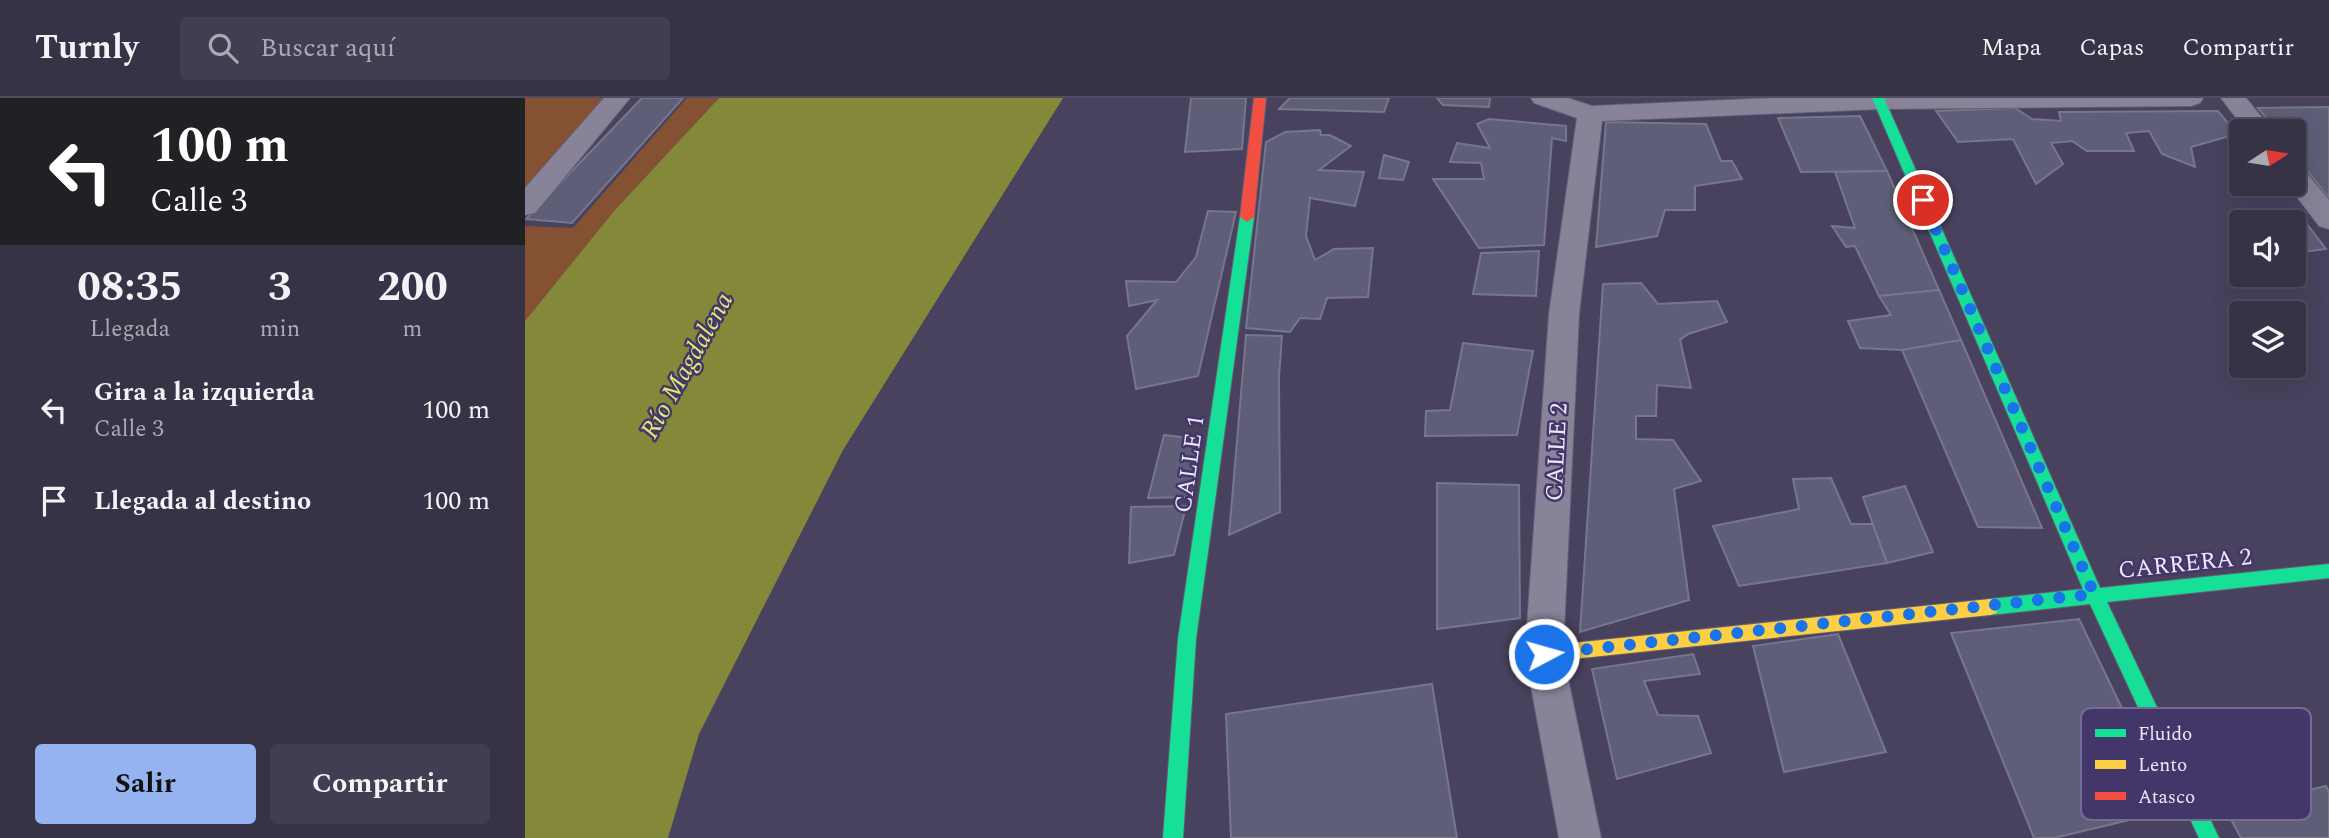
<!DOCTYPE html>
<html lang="es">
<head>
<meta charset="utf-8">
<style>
	:root { --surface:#373246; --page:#423e51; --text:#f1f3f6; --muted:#aaaab3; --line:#514d5f; --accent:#95b2f1 }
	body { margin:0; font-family:Spectral,serif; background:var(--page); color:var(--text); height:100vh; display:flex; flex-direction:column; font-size:26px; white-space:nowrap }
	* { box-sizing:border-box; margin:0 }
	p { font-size:23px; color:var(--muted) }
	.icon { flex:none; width:38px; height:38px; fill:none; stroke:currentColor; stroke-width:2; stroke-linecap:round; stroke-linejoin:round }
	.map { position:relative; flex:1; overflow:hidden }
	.drawer { display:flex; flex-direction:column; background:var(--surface); width:525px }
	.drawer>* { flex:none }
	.guide { background:#202124; color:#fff; overflow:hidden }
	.needle { width:46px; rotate:78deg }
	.controls { position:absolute; left:1704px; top:21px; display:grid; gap:14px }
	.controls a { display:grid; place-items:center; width:77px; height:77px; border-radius:7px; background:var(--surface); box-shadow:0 7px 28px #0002,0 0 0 2px var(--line); font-size:35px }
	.pin { position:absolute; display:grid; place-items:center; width:60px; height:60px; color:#fff; margin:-30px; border:4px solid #fff; border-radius:50%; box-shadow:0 2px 7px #0007 }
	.me { position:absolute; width:77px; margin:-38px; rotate:84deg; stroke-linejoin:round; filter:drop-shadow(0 0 5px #0008) }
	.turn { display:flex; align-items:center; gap:24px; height:147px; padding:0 35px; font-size:32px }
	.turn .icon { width:91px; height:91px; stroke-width:2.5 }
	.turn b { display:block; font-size:49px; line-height:60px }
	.eta { display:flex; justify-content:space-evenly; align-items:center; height:119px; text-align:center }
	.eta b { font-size:42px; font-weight:700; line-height:49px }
	.primary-button { display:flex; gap:14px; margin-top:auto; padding:14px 35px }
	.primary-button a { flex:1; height:80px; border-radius:7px; background:var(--accent); color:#111; font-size:28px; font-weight:700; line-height:80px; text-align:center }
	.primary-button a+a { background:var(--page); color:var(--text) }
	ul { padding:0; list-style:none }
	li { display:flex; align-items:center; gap:21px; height:91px; padding:0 35px }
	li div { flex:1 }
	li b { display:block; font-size:26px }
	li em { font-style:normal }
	header { display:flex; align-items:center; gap:42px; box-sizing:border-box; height:98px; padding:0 35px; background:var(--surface); border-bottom:2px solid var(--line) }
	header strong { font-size:33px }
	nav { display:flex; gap:38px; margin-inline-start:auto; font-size:24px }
	.search { width:490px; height:63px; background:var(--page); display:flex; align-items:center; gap:18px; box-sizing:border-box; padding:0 24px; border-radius:7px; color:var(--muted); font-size:26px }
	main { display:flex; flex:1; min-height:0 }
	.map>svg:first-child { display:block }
</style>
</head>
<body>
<header>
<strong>Turnly</strong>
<div class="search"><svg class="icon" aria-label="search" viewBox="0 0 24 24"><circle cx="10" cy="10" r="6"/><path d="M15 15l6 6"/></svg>Buscar aquí</div>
<nav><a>Mapa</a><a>Capas</a><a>Compartir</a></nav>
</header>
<main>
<section class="drawer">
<div class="guide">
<div class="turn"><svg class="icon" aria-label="left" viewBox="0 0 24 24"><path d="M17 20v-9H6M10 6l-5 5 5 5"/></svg><div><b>100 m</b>Calle 3</div></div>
</div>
<div class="eta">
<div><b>08:35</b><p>Llegada</p></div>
<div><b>3</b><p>min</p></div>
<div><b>200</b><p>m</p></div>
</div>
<ul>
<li><svg class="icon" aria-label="left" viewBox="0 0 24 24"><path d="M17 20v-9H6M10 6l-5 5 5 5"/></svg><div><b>Gira a la izquierda</b><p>Calle 3</p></div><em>100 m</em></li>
<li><svg class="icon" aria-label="arrive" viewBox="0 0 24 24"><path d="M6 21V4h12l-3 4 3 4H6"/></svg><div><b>Llegada al destino</b></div><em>100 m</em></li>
</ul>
<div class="primary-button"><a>Salir</a><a>Compartir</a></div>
</section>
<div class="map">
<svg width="1804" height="740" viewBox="0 0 1804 740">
	<rect width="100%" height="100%" fill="#49425e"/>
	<g fill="#845132">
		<path d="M 0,0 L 86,0 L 0,94 Z"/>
		<path d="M 162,0 L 194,0 L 89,113 L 0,223 L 0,128 L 48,130 Z"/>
	</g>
	<path fill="#84893a" d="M 194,0 L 538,0 L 318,352 L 174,636 L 143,740 L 0,740 L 0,223 L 89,113 Z"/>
	<g fill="#5e5e78" stroke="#76768d" stroke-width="2">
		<path d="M 117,0 L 158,0 L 47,125 L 1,121 Z"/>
		<path d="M 666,0 L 721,0 L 717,51 L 660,54 Z"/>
		<path d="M 765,0 L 864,0 L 859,14 L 754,11 Z"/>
		<path d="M 912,0 L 965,0 L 964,9 L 918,7 Z"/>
		<path d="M 1804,9 L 1804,100 L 1769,56 L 1769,33 L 1752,33 L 1733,10 Z"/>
		<path d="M 1490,10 L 1507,21 L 1536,23 L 1534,14 L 1693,13 L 1712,36 L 1666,49 L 1670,69 L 1637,56 L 1624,33 L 1601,35 L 1609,53 L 1562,53 L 1547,43 L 1526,45 L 1538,66 L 1511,86 L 1488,41 L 1433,44 L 1411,13 Z"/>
		<path d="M 1335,18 L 1362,73 L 1276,74 L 1253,20 Z"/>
		<path d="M 964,21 L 1041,28 L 1041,43 L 1027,40 L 1019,147 L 954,150 L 908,81 L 959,81 L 956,65 L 925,64 L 932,45 L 965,50 L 952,26 Z"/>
		<path d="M 1081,24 L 1181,26 L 1196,63 L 1207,63 L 1217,81 L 1170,88 L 1170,112 L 1140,112 L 1132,138 L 1071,149 Z"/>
		<path d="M 795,32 L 796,37 L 805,37 L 826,48 L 794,72 L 839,74 L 830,108 L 785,100 L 781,138 L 790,162 L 809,151 L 848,150 L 843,199 L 802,200 L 795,221 L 775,220 L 765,234 L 721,230 L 741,44 L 760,34 Z"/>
		<path d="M 859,57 L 884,64 L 878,82 L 854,80 Z"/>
		<path d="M 1362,73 L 1414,192 L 1354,198 L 1330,148 L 1321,149 L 1307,128 L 1330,130 L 1310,74 Z"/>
		<path d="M 683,113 L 711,114 L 673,278 L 611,291 L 602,238 L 632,202 L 604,208 L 601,183 L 651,184 L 671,159 Z"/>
		<path d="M 1772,113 L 1801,151 L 1769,155 L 1769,124 L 1722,124 L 1718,119 Z"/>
		<path d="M 1014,153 L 1011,198 L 948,196 L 956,155 Z"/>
		<path d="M 1116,185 L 1133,206 L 1192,203 L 1202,224 L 1163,236 L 1155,242 L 1166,290 L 1132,287 L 1131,318 L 1111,318 L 1111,341 L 1148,342 L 1176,383 L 1149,391 L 1164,502 L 1055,534 L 1078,186 Z"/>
		<path d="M 1414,192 L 1436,242 L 1377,252 L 1335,250 L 1323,223 L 1366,217 L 1354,198 Z"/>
		<path d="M 721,237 L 757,238 L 754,279 L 755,414 L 704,437 Z"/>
		<path d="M 1436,242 L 1517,430 L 1453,429 L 1377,252 Z"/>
		<path d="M 938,245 L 1008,253 L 992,337 L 900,338 L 901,313 L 925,312 Z"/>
		<path d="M 639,337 L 672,341 L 668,399 L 623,400 Z"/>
		<path d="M 1306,380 L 1326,426 L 1348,426 L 1362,465 L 1214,488 L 1188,428 L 1274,411 L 1268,381 Z"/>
		<path d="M 912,385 L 994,387 L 995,520 L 912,531 Z"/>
		<path d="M 1380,388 L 1408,454 L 1362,465 L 1338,399 Z"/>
		<path d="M 661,408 L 649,457 L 604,465 L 606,409 Z"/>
		<path d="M 1554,521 L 1646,712 L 1529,740 L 1509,740 L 1426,535 Z"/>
		<path d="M 1313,536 L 1361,654 L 1259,674 L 1228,548 Z"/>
		<path d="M 1168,556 L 1175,576 L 1119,583 L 1133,617 L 1173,618 L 1186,655 L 1092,681 L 1067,571 Z"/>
		<path d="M 907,586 L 932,740 L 706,740 L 701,616 Z"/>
		<path d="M 1801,688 L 1804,694 L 1804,740 L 1716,740 L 1701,712 Z"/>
	</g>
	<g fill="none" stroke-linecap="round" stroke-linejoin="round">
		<defs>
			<g id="street">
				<path d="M 79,0 L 105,0 L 10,115 L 0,117 L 0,90 Z"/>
				<path d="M 1006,0 L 1043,0 L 1067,8 L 1247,0 L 1678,0 L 1675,5 L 1666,8 L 1355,11 L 1077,23 L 1054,216 L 1038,556 L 1076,740 L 1034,740 L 1000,556 L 1024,216 L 1052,20 L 1009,5 Z"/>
				<path d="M 1696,0 L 1721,0 L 1748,33 L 1721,33 Z"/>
				<path d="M 1769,68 L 1778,71 L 1804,102 L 1804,131 L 1794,128 L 1762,86 L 1769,86 Z"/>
			</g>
			<g id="fast">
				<path d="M 1347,0 L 1359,0 L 1575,490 L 1804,466 L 1804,480 L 1582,504 L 1694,740 L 1674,740 L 1565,506 L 1465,517 L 1459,515 L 1456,509 L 1459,503 L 1465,501 L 1558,491 Z"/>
				<path d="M 722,114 L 729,119 L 671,541 L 658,740 L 638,740 L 653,541 L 715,119 Z"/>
			</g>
			<path id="slow" d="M 1465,501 L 1471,503 L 1474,509 L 1471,515 L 1465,517 L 1019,564 L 1013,562 L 1010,556 L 1013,550 L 1019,548 Z"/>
			<path id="jam" d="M 729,0 L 741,0 L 729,119 L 722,124 L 715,119 Z"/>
		</defs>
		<use href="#street" stroke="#645f75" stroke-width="2"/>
		<use href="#fast" stroke="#645f75" stroke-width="2"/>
		<use href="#slow" stroke="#645f75" stroke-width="2"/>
		<use href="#jam" stroke="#645f75" stroke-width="2"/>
		<use href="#street" fill="#89839a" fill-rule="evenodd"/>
		<use href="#fast" fill="#16e098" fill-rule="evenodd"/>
		<use href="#slow" fill="#ffcf43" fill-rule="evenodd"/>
		<use href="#jam" fill="#f24e42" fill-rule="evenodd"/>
	</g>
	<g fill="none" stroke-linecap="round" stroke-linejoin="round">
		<path stroke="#1a73e8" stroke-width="12" stroke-dasharray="0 21.6" d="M 1019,556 L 1569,496 L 1398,102"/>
	</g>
	<g text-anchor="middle" stroke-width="5" stroke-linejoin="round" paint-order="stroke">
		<g font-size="24" fill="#ebe8fb" stroke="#433769">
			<text transform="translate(1031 354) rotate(-87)" y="8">CALLE 2</text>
			<text transform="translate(664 366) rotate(-82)" y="8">CALLE 1</text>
			<text transform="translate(1660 465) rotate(-6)" y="8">CARRERA 2</text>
		</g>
		<g font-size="26" font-style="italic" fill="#e1e973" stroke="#433769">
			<text transform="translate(161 267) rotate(-61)" y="9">Río Magdalena</text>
		</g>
	</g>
	<rect x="1556" y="610" width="230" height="112" rx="10" fill="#433769" stroke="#756c95" stroke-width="2"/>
	<rect x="1570" y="631" width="31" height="8" fill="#16e098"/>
	<rect x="1570" y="662" width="31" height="9" fill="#ffcf43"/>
	<rect x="1570" y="694" width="31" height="8" fill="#f24e42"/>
	<g font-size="19" fill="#ebe8fb">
		<text x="1613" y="642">Fluido</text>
		<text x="1613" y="673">Lento</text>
		<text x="1613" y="705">Atasco</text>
	</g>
</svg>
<div class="controls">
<a><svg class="needle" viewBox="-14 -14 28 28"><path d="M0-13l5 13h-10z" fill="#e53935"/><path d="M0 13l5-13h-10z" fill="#aaaab3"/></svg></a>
<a><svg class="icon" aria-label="sound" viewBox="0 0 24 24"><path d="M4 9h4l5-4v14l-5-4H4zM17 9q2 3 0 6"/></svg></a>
<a><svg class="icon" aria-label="layers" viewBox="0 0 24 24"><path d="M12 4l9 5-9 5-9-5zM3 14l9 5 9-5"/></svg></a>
</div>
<div class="pin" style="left:1398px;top:102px;background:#d93025"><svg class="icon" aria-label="arrive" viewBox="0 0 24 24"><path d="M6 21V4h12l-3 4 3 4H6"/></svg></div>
<svg class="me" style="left:1019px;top:556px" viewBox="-20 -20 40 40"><circle r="17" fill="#1a73e8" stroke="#fff" stroke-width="3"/><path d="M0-11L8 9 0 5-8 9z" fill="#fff"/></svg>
</div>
</main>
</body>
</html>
